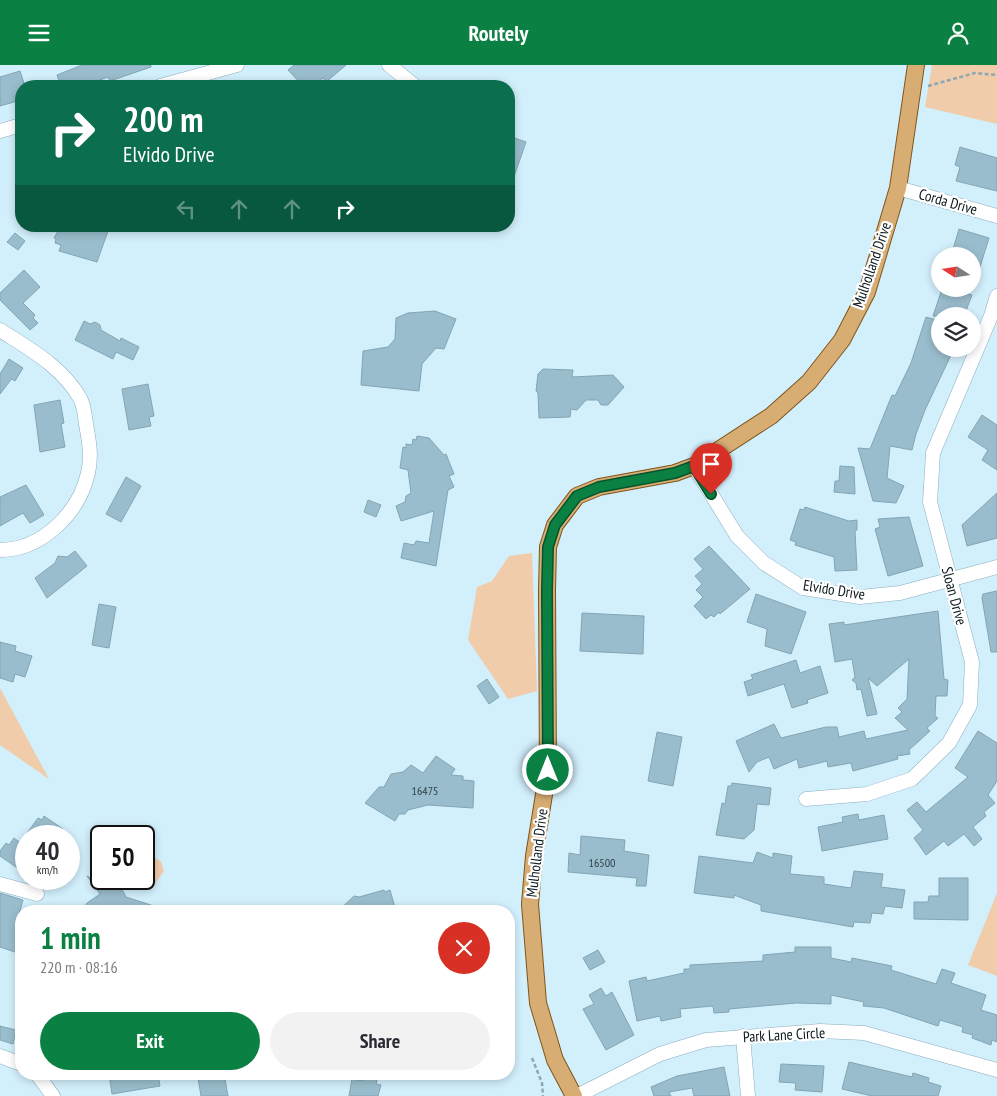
<!DOCTYPE html>
<html lang="en">
<head>
<meta charset="utf-8">
<style>
	:root { --surface:#fff; --page:#f2f2f3; --text:#2b2b33; --muted:#7c7c81; --accent:#0b8043 }
	body { margin:0; font-family:"PT Sans Narrow",sans-serif; background:var(--page); color:var(--text); height:100vh; display:flex; flex-direction:column; font-size:19px; white-space:nowrap }
	* { box-sizing:border-box; margin:0 }
	p { font-size:16px; color:var(--muted) }
	.icon { flex:none; width:28px; height:28px; fill:none; stroke:currentColor; stroke-width:2; stroke-linecap:round; stroke-linejoin:round }
	.map { position:relative; flex:1; overflow:hidden }
	.side { position:absolute; left:15px; top:840px; width:500px; height:175px; display:flex; flex-direction:column; background:var(--surface); border-radius:20px; box-shadow:0 2px 8px #0003 }
	.side>* { flex:none }
	.top-card { position:absolute; left:15px; top:15px; width:500px; height:152px; border-radius:20px; box-shadow:0 2px 8px #0003; background:#0b6e4f; color:#fff; overflow:hidden }
	.needle { width:32px; rotate:282deg }
	.tools { position:absolute; left:931px; top:182px; display:grid; gap:10px }
	.tools a { display:grid; place-items:center; width:50px; height:50px; border-radius:50%; background:var(--surface); box-shadow:0 2px 8px #0003; font-size:25px }
	.speed { position:absolute; left:15px; top:760px; display:flex; gap:10px; font-size:25px; font-weight:700; text-align:center }
	.speed>* { display:grid; place-content:center; width:65px; height:65px; border-radius:50%; background:var(--surface); box-shadow:0 2px 8px #0003; line-height:1 }
	.speed small { font-size:12px; font-weight:400 }
	.speed .limit { border:2px solid #111; border-radius:8px; background:#fff; color:#111 }
	.pin { position:absolute; display:grid; place-items:center; width:42px; height:42px; color:#fff; margin:-51px -21px; border-radius:50% 50% 50% 0; rotate:-45deg; box-shadow:0 0 5px #0007 }
	.pin .icon { rotate:45deg }
	.me { position:absolute; width:55px; margin:-28px; rotate:0deg; stroke-linejoin:round; filter:drop-shadow(0 0 4px #0008) }
	.turn { display:flex; align-items:center; gap:18px; height:105px; padding:0 25px; font-size:22px }
	.turn .icon { width:65px; height:65px; stroke-width:2.5 }
	.turn b { display:block; font-size:35px; line-height:42px }
	.lanes { display:flex; align-items:center; height:48px; padding:0 25px; background:#0003; justify-content:center; gap:25px; direction:ltr }
	.lanes .off { opacity:.35 }
	.round { display:grid; place-items:center; flex:none; width:52px; height:52px; border-radius:26px; background:var(--page) }
	.headline { display:flex; align-items:center; justify-content:space-between; height:85px; padding:0 25px }
	h1 { font-size:30px; font-weight:700; line-height:38px; color:var(--accent) }
	.cta { display:flex; gap:10px; margin-top:auto; padding:10px 25px }
	.cta a { flex:1; height:58px; border-radius:30px; background:var(--accent); color:#fff; font-size:20px; font-weight:700; line-height:58px; text-align:center }
	.cta a+a { background:var(--page); color:var(--text) }
	header { display:flex; justify-content:space-between; align-items:center; height:65px; padding:0 25px; background:var(--accent); color:#fff; font-size:22px; font-weight:700 }
	.map>svg:first-child { display:block }
</style>
</head>
<body>
<header><svg class="icon" aria-label="menu" viewBox="0 0 24 24"><path d="M4 6h16M4 12h16M4 18h16"/></svg>Routely<svg class="icon" aria-label="person" viewBox="0 0 24 24"><circle cx="12" cy="8" r="4"/><path d="M4 21q1-7 8-7t8 7"/></svg></header>
<div class="map">
<svg width="997" height="1031" viewBox="0 0 997 1031">
	<rect width="100%" height="100%" fill="#d2effc"/>
	<g fill="#f0ccaa">
		<path d="M 932,0 L 997,0 L 997,59 L 925,42 Z"/>
		<path d="M 532,488 L 537,626 L 508,634 L 468,575 L 477,522 L 492,516 L 509,491 Z"/>
		<path d="M 0,623 L 49,714 L 0,680 Z"/>
		<path d="M 109,764 L 119,765 L 127,771 L 103,771 Z"/>
		<path d="M 101,774 L 101,795 L 95,791 L 94,784 Z"/>
		<path d="M 144,784 L 161,797 L 164,806 L 151,824 L 142,825 L 126,814 L 144,814 Z"/>
		<path d="M 997,828 L 997,911 L 968,900 Z"/>
	</g>
	<g fill="#9abdcd" stroke="#82a5b4">
		<path d="M 82,0 L 151,0 L 151,2 L 110,16 L 108,12 L 83,21 L 61,21 L 57,10 Z"/>
		<path d="M 294,0 L 346,0 L 326,17 L 323,13 L 313,21 L 303,21 L 288,5 Z"/>
		<path d="M 20,6 L 25,21 L 21,21 L 21,35 L 0,41 L 0,12 Z"/>
		<path d="M 509,71 L 526,77 L 510,123 L 509,122 Z"/>
		<path d="M 960,82 L 997,93 L 997,126 L 956,116 L 960,102 L 955,100 Z"/>
		<path d="M 61,161 L 95,161 L 108,166 L 97,197 L 59,186 L 61,180 L 55,178 L 56,174 L 54,173 Z"/>
		<path d="M 959,164 L 989,173 L 975,218 L 972,217 L 972,191 L 951,191 Z"/>
		<path d="M 15,168 L 25,176 L 18,185 L 7,177 Z"/>
		<path d="M 24,205 L 40,222 L 23,238 L 35,250 L 33,253 L 38,258 L 30,265 L 0,235 L 0,228 Z"/>
		<path d="M 942,224 L 952,224 L 972,230 L 964,251 L 933,251 Z"/>
		<path d="M 435,246 L 456,254 L 444,284 L 436,283 L 422,299 L 419,326 L 361,320 L 363,286 L 388,282 L 395,274 L 396,253 L 408,248 Z"/>
		<path d="M 926,252 L 940,256 L 940,285 L 951,290 L 925,345 L 916,369 L 912,385 L 890,381 L 887,413 L 904,421 L 896,438 L 873,436 L 858,383 L 870,384 L 892,330 L 895,331 L 911,298 Z"/>
		<path d="M 84,256 L 90,259 L 95,257 L 100,260 L 101,265 L 120,276 L 121,273 L 139,282 L 133,295 L 116,287 L 113,294 L 75,275 Z"/>
		<path d="M 9,294 L 23,303 L 15,316 L 12,314 L 10,316 L 0,329 L 0,309 Z"/>
		<path d="M 543,304 L 573,305 L 572,312 L 613,310 L 624,322 L 608,340 L 601,340 L 598,335 L 586,335 L 577,345 L 571,344 L 570,352 L 539,353 L 538,328 L 536,326 L 538,309 Z"/>
		<path d="M 148,319 L 154,351 L 149,352 L 151,361 L 129,365 L 122,324 Z"/>
		<path d="M 60,335 L 64,358 L 61,359 L 65,382 L 40,387 L 34,340 Z"/>
		<path d="M 982,350 L 997,360 L 997,405 L 982,395 L 988,385 L 968,372 Z"/>
		<path d="M 417,371 L 429,373 L 444,390 L 446,389 L 454,409 L 449,411 L 454,422 L 448,425 L 436,501 L 401,493 L 404,478 L 414,480 L 416,476 L 429,478 L 434,446 L 401,456 L 396,441 L 405,437 L 406,431 L 411,428 L 408,405 L 400,403 L 403,382 L 406,383 L 406,379 L 412,380 L 413,374 L 416,375 Z"/>
		<path d="M 840,401 L 854,402 L 855,429 L 834,427 L 835,416 L 839,416 Z"/>
		<path d="M 126,412 L 141,421 L 121,457 L 106,449 Z"/>
		<path d="M 26,420 L 44,450 L 30,458 L 23,448 L 0,461 L 0,432 Z"/>
		<path d="M 997,428 L 997,473 L 967,481 L 962,460 Z"/>
		<path d="M 368,435 L 381,440 L 376,452 L 364,447 Z"/>
		<path d="M 805,442 L 849,456 L 857,455 L 857,465 L 855,466 L 857,505 L 835,506 L 834,492 L 795,480 L 796,477 L 790,475 L 800,444 L 804,445 Z"/>
		<path d="M 909,452 L 923,501 L 888,511 L 875,464 L 880,462 L 878,454 Z"/>
		<path d="M 709,481 L 750,524 L 720,549 L 719,547 L 714,552 L 711,550 L 706,554 L 694,541 L 703,532 L 696,525 L 702,519 L 695,511 L 703,504 L 694,494 Z"/>
		<path d="M 75,486 L 87,501 L 47,533 L 35,513 L 55,498 L 58,491 L 67,492 Z"/>
		<path d="M 997,526 L 997,587 L 991,587 L 982,533 L 983,529 Z"/>
		<path d="M 756,529 L 806,547 L 791,589 L 765,581 L 767,564 L 747,557 Z"/>
		<path d="M 99,539 L 116,542 L 109,583 L 92,580 Z"/>
		<path d="M 938,546 L 944,614 L 948,615 L 947,631 L 936,631 L 935,651 L 938,653 L 927,663 L 930,666 L 909,685 L 910,689 L 897,691 L 898,694 L 853,706 L 851,698 L 828,702 L 827,696 L 799,703 L 797,694 L 774,704 L 769,692 L 757,697 L 749,707 L 736,676 L 774,659 L 781,673 L 826,662 L 837,662 L 839,672 L 864,666 L 866,674 L 908,665 L 895,653 L 902,647 L 898,643 L 907,634 L 909,594 L 877,621 L 868,613 L 877,649 L 867,651 L 861,624 L 857,625 L 856,618 L 852,615 L 855,612 L 852,594 L 835,597 L 829,559 L 844,557 L 844,560 Z"/>
		<path d="M 582,548 L 644,551 L 643,589 L 580,586 Z"/>
		<path d="M 0,577 L 16,581 L 15,586 L 32,591 L 25,612 L 15,609 L 13,617 L 0,613 Z"/>
		<path d="M 796,595 L 800,608 L 820,601 L 828,628 L 807,635 L 808,638 L 792,643 L 784,619 L 748,631 L 744,617 L 753,614 L 751,610 Z"/>
		<path d="M 487,614 L 499,632 L 489,639 L 477,621 Z"/>
		<path d="M 978,666 L 997,678 L 997,716 L 988,730 L 995,738 L 984,747 L 986,751 L 973,762 L 982,774 L 974,781 L 964,769 L 948,781 L 944,776 L 926,790 L 914,773 L 923,765 L 907,745 L 917,737 L 926,747 L 968,712 L 955,703 Z"/>
		<path d="M 657,667 L 682,672 L 673,721 L 648,716 Z"/>
		<path d="M 436,691 L 455,704 L 451,710 L 463,711 L 463,715 L 474,716 L 473,743 L 428,740 L 408,745 L 405,749 L 399,749 L 395,756 L 365,738 L 379,722 L 384,722 L 391,709 L 403,707 L 411,700 L 423,708 Z"/>
		<path d="M 732,718 L 771,723 L 769,740 L 757,739 L 754,765 L 744,774 L 716,770 L 722,738 L 725,739 L 728,721 L 731,721 Z"/>
		<path d="M 858,749 L 859,755 L 884,750 L 888,774 L 822,786 L 818,762 L 843,757 L 842,752 Z"/>
		<path d="M 44,751 L 63,764 L 57,771 L 25,771 L 38,753 L 42,755 Z"/>
		<path d="M 581,771 L 625,775 L 624,786 L 649,790 L 646,821 L 636,821 L 637,813 L 568,807 L 569,788 L 580,790 Z"/>
		<path d="M 14,773 L 26,782 L 26,805 L 21,801 L 19,804 L 0,791 L 0,786 L 6,778 L 9,780 Z"/>
		<path d="M 757,787 L 773,793 L 773,788 L 792,791 L 790,809 L 824,812 L 824,819 L 851,823 L 854,806 L 883,809 L 881,822 L 905,825 L 902,843 L 885,841 L 883,849 L 872,848 L 870,858 L 854,857 L 853,862 L 761,846 L 761,840 L 734,830 L 734,833 L 694,828 L 699,791 L 753,798 Z"/>
		<path d="M 87,811 L 110,825 L 114,823 L 123,826 L 126,832 L 163,844 L 163,846 L 82,846 L 87,838 L 100,829 Z"/>
		<path d="M 939,813 L 968,813 L 968,855 L 914,854 L 914,837 L 928,837 L 929,831 L 939,831 Z"/>
		<path d="M 384,825 L 385,827 L 390,825 L 396,846 L 338,846 L 354,831 L 359,832 Z"/>
		<path d="M 0,828 L 23,835 L 15,864 L 21,866 L 18,888 L 0,882 Z"/>
		<path d="M 795,882 L 831,882 L 831,893 L 851,897 L 852,893 L 892,901 L 891,905 L 936,919 L 942,904 L 955,908 L 951,918 L 986,930 L 981,945 L 997,950 L 997,977 L 992,975 L 991,980 L 972,973 L 973,970 L 962,967 L 963,962 L 940,955 L 938,961 L 884,943 L 863,941 L 864,937 L 831,930 L 831,939 L 796,938 L 729,944 L 729,947 L 714,948 L 713,941 L 680,944 L 681,952 L 661,956 L 660,951 L 637,956 L 629,916 L 646,912 L 647,916 L 684,908 L 684,904 L 690,904 L 690,900 L 763,896 L 763,890 L 795,887 Z"/>
		<path d="M 598,885 L 605,897 L 590,905 L 583,893 Z"/>
		<path d="M 601,923 L 606,931 L 612,927 L 634,970 L 606,985 L 583,944 L 594,939 L 589,930 Z"/>
		<path d="M 0,961 L 16,965 L 13,979 L 0,975 Z"/>
		<path d="M 849,997 L 912,1012 L 913,1008 L 929,1013 L 928,1017 L 941,1021 L 938,1031 L 872,1031 L 842,1024 Z"/>
		<path d="M 781,999 L 824,1001 L 822,1027 L 795,1025 L 796,1018 L 779,1017 Z"/>
		<path d="M 724,1002 L 730,1031 L 694,1031 L 692,1023 L 669,1027 L 671,1031 L 654,1031 L 651,1022 L 677,1011 Z"/>
		<path d="M 109,1009 L 158,1009 L 160,1021 L 112,1029 Z"/>
		<path d="M 224,1009 L 228,1031 L 201,1031 L 198,1013 Z"/>
		<path d="M 364,1013 L 377,1015 L 376,1019 L 381,1020 L 378,1031 L 349,1031 L 352,1014 L 363,1016 Z"/>
	</g>
	<g fill="none" stroke-linecap="round" stroke-linejoin="round">
		<defs>
			<g id="minor">
				<path d="M 389,0 L 415,21"/>
				<path d="M 160,21 L 237,0"/>
				<path d="M 0,66 L 21,60"/>
				<path d="M 898,123 L 997,151"/>
				<path d="M 0,265 C 31,285 61,301 80,333 C 84,340 85,351 86,359 C 89,376 92,391 88,408 C 79,448 42,485 0,485"/>
				<path d="M 694,401 L 737,471 L 764,498 L 803,523 L 860,532 L 900,528 L 997,502"/>
				<path d="M 806,734 L 867,729 L 912,714 L 949,678 L 970,640 L 972,597 L 930,437 L 933,388 L 991,251 L 997,231"/>
				<path d="M 0,819 L 37,829"/>
				<path d="M 743,971 L 748,1031"/>
				<path d="M 0,991 L 21,999"/>
				<path d="M 37,1009 L 53,1031"/>
				<path d="M 577,1031 L 660,989 L 706,975 L 820,966 L 864,968 L 997,1005"/>
			</g>
			<path id="major" d="M 574,1031 L 555,995 L 538,938 L 530,839 L 534,791 L 548,705 L 547,525 L 548,482 L 555,460 L 577,431 L 599,422 L 675,408 L 694,401 L 771,351 L 809,317 L 842,275 L 867,227 L 898,123 L 916,0"/>
		</defs>
		<use href="#minor" stroke="#8baebd" stroke-width="15"/>
		<use href="#major" stroke="#7f551a" stroke-width="18"/>
		<g stroke="#8fa7b1" stroke-width="2.5" stroke-dasharray="4 2.5" stroke-linecap="butt">
			<path d="M 928,21 L 975,8 L 997,10"/>
			<path d="M 532,993 L 542,1018 L 543,1031"/>
		</g>
		<use href="#minor" stroke="#fff" stroke-width="14"/>
		<use href="#major" stroke="#d8ad74" stroke-width="16"/>
	</g>
	<g fill="none" stroke-linecap="round" stroke-linejoin="round">
		<defs>
			<path id="route" d="M 548,705 L 547,525 L 548,482 L 555,460 L 577,431 L 599,422 L 675,408 L 694,401 L 711,429"/>
		</defs>
		<use href="#route" stroke="#07532c" stroke-width="12"/>
		<use href="#route" stroke="#0b8043" stroke-width="9"/>
	</g>
	<g text-anchor="middle" stroke-width="4.5" stroke-linejoin="round" paint-order="stroke">
		<g font-size="12" fill="#2e4149">
			<text x="425" y="730">16475</text>
			<text x="602" y="802">16500</text>
		</g>
		<g font-size="15" fill="#0a181d" stroke="#fff">
			<text transform="translate(948 137) rotate(16)" y="5">Corda Drive</text>
			<text transform="translate(872 200) rotate(-71)" y="5">Mulholland Drive</text>
			<text transform="translate(834 525) rotate(9)" y="5">Elvido Drive</text>
			<text transform="translate(954 531) rotate(75)" y="5">Sloan Drive</text>
			<text transform="translate(537 788) rotate(-83)" y="5">Mulholland Drive</text>
			<text transform="translate(784 970) rotate(-3)" y="5">Park Lane Circle</text>
		</g>
	</g>
</svg>
<div class="tools">
<a><svg class="needle" viewBox="-14 -14 28 28"><path d="M0-13l5 13h-10z" fill="#e53935"/><path d="M0 13l5-13h-10z" fill="#7c7c81"/></svg></a>
<a><svg class="icon" aria-label="layers" viewBox="0 0 24 24"><path d="M12 4l9 5-9 5-9-5zM3 14l9 5 9-5"/></svg></a>
</div>
<div class="speed"><div>40<small>km/h</small></div><div class="limit">50</div></div>
<div class="pin" style="left:711px;top:429px;background:#d93025"><svg class="icon" aria-label="arrive" viewBox="0 0 24 24"><path d="M6 21V4h12l-3 4 3 4H6"/></svg></div>
<svg class="me" style="left:548px;top:705px" viewBox="-20 -20 40 40"><circle r="17" fill="#0b8043" stroke="#fff" stroke-width="3"/><path d="M0-11L8 9 0 5-8 9z" fill="#fff"/></svg>
<div class="top-card">
<div class="turn"><svg class="icon" aria-label="right" viewBox="0 0 24 24"><path d="M7 20v-9h11M14 6l5 5-5 5"/></svg><div><b>200 m</b>Elvido Drive</div></div>
<div class="lanes"><svg class="icon off" aria-label="left" viewBox="0 0 24 24"><path d="M17 20v-9H6M10 6l-5 5 5 5"/></svg><svg class="icon off" aria-label="ahead" viewBox="0 0 24 24"><path d="M12 20V5M6 11l6-6 6 6"/></svg><svg class="icon off" aria-label="ahead" viewBox="0 0 24 24"><path d="M12 20V5M6 11l6-6 6 6"/></svg><svg class="icon" aria-label="right" viewBox="0 0 24 24"><path d="M7 20v-9h11M14 6l5 5-5 5"/></svg></div>
</div>
<section class="side">
<div class="headline"><div><h1>1 min</h1><p>220 m · 08:16</p></div><a class="round" style="background:#d93025;color:#fff"><svg class="icon" aria-label="close" viewBox="0 0 24 24"><path d="M6 6l12 12M18 6L6 18"/></svg></a></div>
<div class="cta"><a>Exit</a><a>Share</a></div>
</section>
</div>
</body>
</html>
